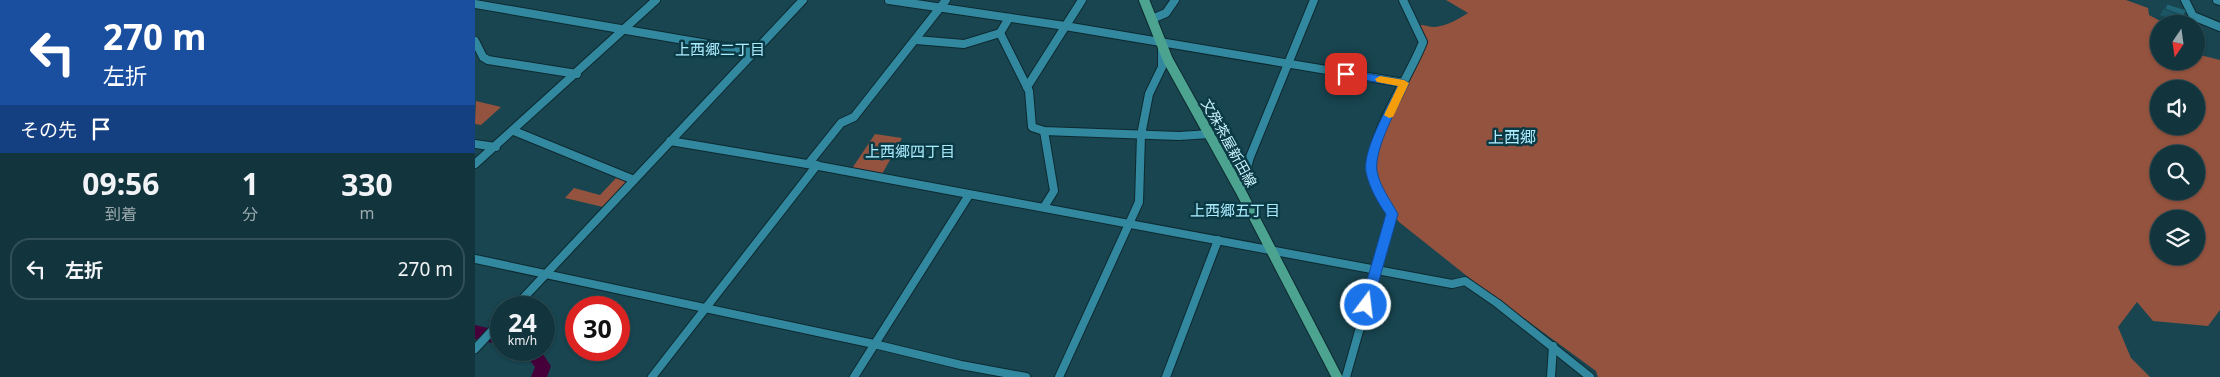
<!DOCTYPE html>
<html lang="ja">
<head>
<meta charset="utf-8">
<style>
	:root { --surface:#12343c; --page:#1f3f47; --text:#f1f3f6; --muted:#9caaaf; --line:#314f56 }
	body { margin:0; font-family:"Noto Sans","Noto Sans JP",sans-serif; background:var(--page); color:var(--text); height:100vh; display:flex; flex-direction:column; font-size:19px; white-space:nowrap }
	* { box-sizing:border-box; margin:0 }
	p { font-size:16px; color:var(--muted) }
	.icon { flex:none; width:28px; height:28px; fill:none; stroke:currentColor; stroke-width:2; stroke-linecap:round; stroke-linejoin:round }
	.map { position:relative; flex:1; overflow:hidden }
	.details { display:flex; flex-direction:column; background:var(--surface); width:475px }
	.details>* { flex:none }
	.top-card { background:#1a4fa0; color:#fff; overflow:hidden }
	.needle { width:32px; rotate:193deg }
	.fabs { position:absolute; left:1675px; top:15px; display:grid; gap:10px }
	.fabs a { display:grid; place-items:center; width:55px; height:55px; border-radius:50%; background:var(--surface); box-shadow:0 1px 4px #0004,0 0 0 1px var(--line); font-size:25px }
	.speed { position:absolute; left:15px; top:296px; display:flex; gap:10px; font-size:25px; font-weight:700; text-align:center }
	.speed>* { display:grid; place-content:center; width:65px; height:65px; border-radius:50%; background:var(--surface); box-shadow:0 1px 4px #0004,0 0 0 1px var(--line); line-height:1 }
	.speed small { font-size:12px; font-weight:400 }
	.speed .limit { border:8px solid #d22; background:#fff; color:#111 }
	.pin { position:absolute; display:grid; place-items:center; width:42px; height:42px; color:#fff; margin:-21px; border-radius:10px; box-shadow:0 2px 8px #0006 }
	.me { position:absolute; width:55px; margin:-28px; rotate:15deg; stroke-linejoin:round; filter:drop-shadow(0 0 4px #0008) }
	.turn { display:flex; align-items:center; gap:18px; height:105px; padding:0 20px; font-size:22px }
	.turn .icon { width:65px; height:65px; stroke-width:2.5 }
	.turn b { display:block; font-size:35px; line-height:42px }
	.then { display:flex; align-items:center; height:48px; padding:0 20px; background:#0003; gap:10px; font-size:19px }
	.eta { display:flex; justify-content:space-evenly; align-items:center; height:85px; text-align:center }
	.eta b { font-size:30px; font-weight:700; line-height:35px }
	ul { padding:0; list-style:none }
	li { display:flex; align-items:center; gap:15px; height:62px; margin:0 10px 8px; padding:0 10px; border:2px solid var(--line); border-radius:20px }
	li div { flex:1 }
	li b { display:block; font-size:19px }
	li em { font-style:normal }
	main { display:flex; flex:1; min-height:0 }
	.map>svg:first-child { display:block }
</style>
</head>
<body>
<main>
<section class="details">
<div class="top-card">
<div class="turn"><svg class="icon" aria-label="left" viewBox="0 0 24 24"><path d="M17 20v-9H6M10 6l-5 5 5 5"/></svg><div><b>270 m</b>左折</div></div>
<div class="then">その先<svg class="icon" aria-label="arrive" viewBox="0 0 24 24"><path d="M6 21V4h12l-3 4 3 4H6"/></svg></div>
</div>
<div class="eta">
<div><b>09:56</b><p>到着</p></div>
<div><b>1</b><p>分</p></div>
<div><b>330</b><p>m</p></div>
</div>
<ul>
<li><svg class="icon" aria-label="left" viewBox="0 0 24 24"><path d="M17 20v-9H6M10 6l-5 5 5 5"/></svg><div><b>左折</b></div><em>270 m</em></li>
</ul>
</section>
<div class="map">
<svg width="1745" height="377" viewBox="0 0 1745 377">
	<rect width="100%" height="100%" fill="#184550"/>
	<g fill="#94533f" fill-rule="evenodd">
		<path d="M 971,0 L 1651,0 L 1673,8 L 1674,15 L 1691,24 L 1684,24 L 1684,61 L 1721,61 L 1721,54 L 1745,60 L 1745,310 L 1733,326 L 1678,321 L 1662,302 L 1643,327 L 1656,358 L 1675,377 L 1123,377 L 1121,371 L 997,280 L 924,222 L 903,194 L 896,151 L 928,97 L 947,51 L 940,26 C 947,23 952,27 960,27 C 971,26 984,19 993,13 ZM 1684,89 L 1721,89 L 1721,126 L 1684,126 ZM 1684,154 L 1721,154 L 1721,191 L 1684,191 ZM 1684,219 L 1721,219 L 1721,256 L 1684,256 Z"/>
		<path d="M 1,101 L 26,107 L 6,125 L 0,124 Z"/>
		<path d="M 400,134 L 427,138 L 406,176 L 376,170 Z"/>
		<path d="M 142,177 L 154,180 L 128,207 L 90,198 L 99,188 L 125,195 Z"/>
	</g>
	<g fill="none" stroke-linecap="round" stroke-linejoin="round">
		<g fill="#47013a" fill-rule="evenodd">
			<path d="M 0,325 L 26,331 L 26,345 L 0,339 Z"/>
			<path d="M 47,350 L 65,350 L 76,366 L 72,377 L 56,377 L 60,367 Z"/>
		</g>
		<defs>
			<g id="minor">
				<path d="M 414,0 L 590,26 L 929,83"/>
				<path d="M 1710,0 L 1718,16 L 1745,27"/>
				<path d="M 1742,0 L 1745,1"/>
				<path d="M 0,4 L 279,52"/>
				<path d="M 677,19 L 691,13 L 700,0"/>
				<path d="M 525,33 L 554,91 L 557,127 L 569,131 L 704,136 L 735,134"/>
				<path d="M 441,40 L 489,44 L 525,33 L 534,18"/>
				<path d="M 0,41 L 8,57 L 13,60 L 102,74"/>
				<path d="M 552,87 L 607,0"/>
				<path d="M 39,131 L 159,180"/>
				<path d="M 569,131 L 579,191 L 569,207"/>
				<path d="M 195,141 L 344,166 L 977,284 L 990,281 L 1022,303 L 1115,377"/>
				<path d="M 0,144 L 21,147"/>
				<path d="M 334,163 L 366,123 L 379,117 L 471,0"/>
				<path d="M 0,164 L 181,0"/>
				<path d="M 765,190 L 775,157 L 839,0"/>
				<path d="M 0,259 L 399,344 L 486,365 L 551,377"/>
				<path d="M 39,308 L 328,0"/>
				<path d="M 0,349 L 26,321"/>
				<path d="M 177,377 L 342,165"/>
				<path d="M 379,377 L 494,195"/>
				<path d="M 584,377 L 664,202 L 666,135 L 674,94 L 687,67 L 687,49"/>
				<path d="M 691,377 L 743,240"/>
				<path d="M 871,377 L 917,214 C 909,202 899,188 897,173 C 892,137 935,77 948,42 L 928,0"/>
				<path d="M 1076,377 L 1078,346"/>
			</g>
			<path id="major" d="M 669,0 L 693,60 L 765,190 L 862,377"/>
		</defs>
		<use href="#minor" stroke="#0e2930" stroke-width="10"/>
		<use href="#major" stroke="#0e2930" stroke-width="12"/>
		<use href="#minor" stroke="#32889e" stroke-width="8"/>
		<use href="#major" stroke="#4ca38f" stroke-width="10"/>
	</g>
	<path fill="#1c5665" d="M 1692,4 L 1709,16 L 1704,22 L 1685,15 L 1688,10 Z"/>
	<path fill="#206475" stroke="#164652" d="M 1692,4 L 1711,10 L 1709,16 L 1690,9 Z"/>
	<path fill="#1a73e8" stroke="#114b97" d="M 871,70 L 929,80 L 934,83 C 924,105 899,147 902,171 C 905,187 916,201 923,214 L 897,305 L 891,310 L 885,305 L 911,214 C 903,203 894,187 891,172 C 887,151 913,106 923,86 L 867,76 L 866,74 Z"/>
	<path fill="#f59e0b" d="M 905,76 L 929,80 L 934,83 L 918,117 L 914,118 L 909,115 L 923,86 L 902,82 L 900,79 Z"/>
	<g text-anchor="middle" stroke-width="5" stroke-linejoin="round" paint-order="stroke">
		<g font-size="14" fill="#ccf3fe" stroke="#0b3a45">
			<text transform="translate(754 143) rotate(61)" y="5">文殊茶屋新田線</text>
		</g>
		<g font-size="15" fill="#acecff" stroke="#0b3a45">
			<text x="245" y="55">上西郷二丁目</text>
			<text x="435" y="157">上西郷四丁目</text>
			<text x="760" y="216">上西郷五丁目</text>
		</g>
		<g font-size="16" fill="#acecff" stroke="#0b3a45">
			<text x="1037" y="143">上西郷</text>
		</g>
	</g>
</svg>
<div class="fabs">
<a><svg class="needle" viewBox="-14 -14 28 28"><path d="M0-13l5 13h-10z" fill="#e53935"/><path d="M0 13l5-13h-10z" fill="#9caaaf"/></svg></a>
<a><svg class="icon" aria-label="sound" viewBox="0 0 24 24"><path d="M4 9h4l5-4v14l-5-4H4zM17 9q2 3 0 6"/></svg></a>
<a><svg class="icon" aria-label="search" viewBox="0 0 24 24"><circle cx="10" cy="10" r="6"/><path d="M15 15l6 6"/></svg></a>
<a><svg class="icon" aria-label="layers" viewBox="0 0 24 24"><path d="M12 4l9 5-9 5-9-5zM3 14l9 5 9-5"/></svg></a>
</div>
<div class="speed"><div>24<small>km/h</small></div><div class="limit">30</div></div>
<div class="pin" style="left:871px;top:74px;background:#d93025"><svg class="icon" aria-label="arrive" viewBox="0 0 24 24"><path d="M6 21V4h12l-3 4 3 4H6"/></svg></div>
<svg class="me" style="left:891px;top:305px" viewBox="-20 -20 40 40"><circle r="17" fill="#1a73e8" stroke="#fff" stroke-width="3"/><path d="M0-11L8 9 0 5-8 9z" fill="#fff"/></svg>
</div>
</main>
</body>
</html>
